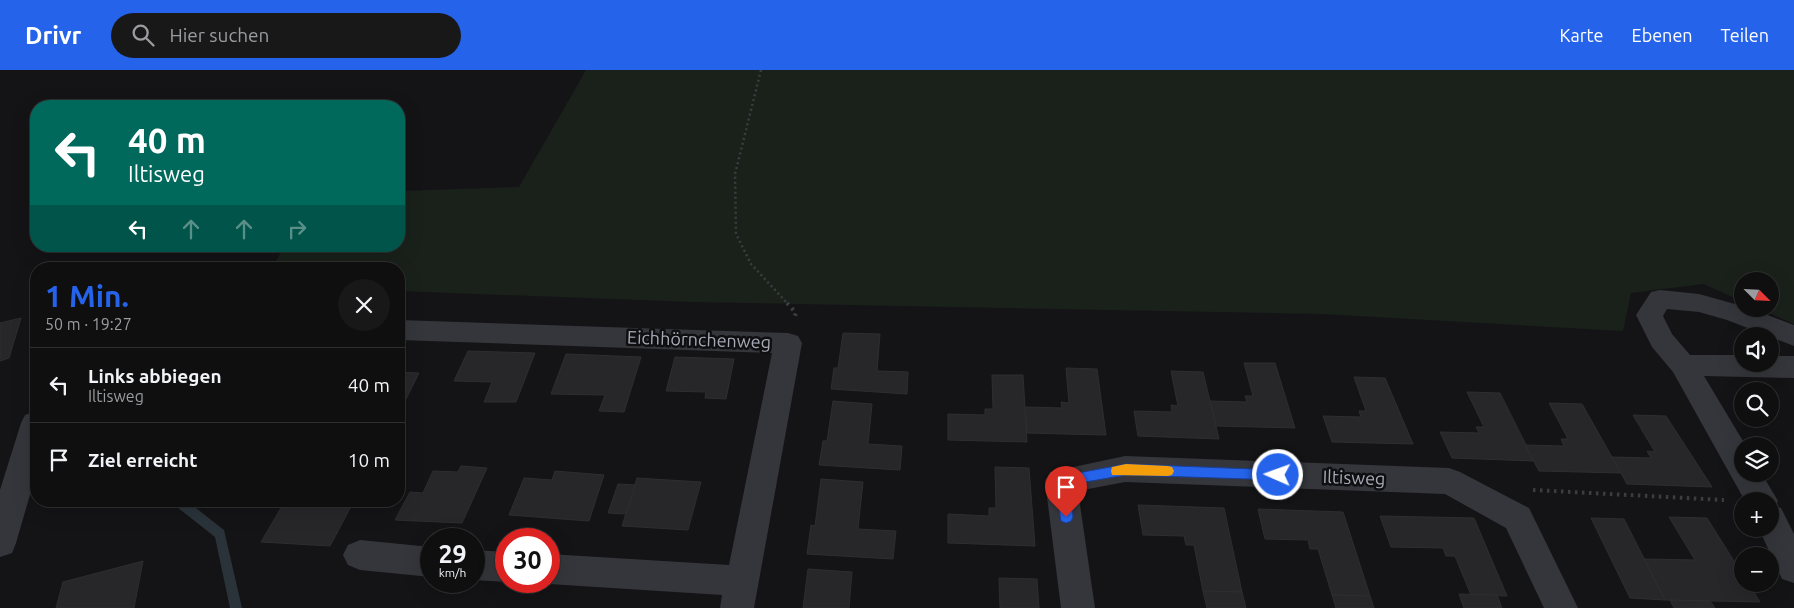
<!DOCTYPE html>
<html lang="de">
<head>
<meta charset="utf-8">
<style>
	:root { --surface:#0f0f10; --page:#181819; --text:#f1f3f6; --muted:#9b9c9f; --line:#2f2f30; --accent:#2563eb }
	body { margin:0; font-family:Ubuntu,sans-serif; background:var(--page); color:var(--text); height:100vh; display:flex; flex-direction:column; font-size:19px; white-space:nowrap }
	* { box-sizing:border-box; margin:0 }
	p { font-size:16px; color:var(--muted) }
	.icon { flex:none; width:28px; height:28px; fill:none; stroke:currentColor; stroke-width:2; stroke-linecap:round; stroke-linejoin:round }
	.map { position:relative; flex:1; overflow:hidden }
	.drawer { position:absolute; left:30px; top:192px; width:375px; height:245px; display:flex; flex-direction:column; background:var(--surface); border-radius:20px; box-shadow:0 5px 20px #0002,0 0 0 1px var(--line) }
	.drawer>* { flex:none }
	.hud { position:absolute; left:30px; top:30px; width:375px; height:152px; border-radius:20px; box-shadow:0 5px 20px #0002,0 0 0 1px var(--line); background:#00695c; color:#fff; overflow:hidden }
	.needle { width:32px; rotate:114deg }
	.tools { position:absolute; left:1734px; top:202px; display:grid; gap:10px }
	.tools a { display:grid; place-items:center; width:45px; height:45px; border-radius:50%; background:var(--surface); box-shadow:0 5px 20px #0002,0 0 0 1px var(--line); font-size:25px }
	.speed { position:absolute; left:420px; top:458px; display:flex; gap:10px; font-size:25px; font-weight:700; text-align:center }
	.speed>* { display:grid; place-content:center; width:65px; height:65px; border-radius:50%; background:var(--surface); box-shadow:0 5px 20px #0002,0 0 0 1px var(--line); line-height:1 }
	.speed small { font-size:12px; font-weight:400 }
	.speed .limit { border:8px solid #d22; background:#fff; color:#111 }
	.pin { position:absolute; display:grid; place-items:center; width:42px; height:42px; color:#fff; margin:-51px -21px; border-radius:50% 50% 50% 0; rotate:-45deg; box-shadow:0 0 5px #0007 }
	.pin .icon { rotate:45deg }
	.me { position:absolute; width:55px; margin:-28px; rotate:272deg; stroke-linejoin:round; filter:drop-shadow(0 0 4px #0008) }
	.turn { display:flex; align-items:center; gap:18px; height:105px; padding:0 15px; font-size:22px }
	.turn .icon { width:65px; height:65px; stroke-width:2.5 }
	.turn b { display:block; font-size:35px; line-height:42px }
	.lanes { display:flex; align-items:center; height:48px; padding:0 15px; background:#0003; justify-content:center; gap:25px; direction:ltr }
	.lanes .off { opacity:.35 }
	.round { display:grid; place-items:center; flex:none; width:52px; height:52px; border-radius:26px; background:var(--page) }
	.head { display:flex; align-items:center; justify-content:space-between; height:85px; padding:0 15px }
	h1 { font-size:30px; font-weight:700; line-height:38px; color:var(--accent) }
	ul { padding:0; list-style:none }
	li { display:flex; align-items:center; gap:15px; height:75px; padding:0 15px; border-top:1px solid var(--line) }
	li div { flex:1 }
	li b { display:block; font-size:19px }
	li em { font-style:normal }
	header { display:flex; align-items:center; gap:30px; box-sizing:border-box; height:70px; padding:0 25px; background:var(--accent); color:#fff }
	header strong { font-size:24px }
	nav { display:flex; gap:28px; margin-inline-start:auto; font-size:18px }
	.search { width:350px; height:45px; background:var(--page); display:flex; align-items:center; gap:12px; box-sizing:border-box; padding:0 18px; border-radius:28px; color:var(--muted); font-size:19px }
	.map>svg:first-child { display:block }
</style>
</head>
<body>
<header>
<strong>Drivr</strong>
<div class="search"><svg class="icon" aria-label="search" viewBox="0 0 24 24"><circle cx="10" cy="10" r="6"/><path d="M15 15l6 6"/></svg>Hier suchen</div>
<nav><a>Karte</a><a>Ebenen</a><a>Teilen</a></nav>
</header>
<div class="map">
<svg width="1794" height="538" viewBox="0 0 1794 538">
	<rect width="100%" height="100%" fill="#141416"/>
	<path fill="#1a211b" d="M 586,0 L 1794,0 L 1794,254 L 1760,239 L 1770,239 L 1770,211 L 1742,211 L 1742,231 L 1703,214 L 1631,223 L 1623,261 L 1322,244 L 693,232 L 399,221 L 399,199 L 272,199 L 284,176 L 399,176 L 399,121 L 519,117 Z"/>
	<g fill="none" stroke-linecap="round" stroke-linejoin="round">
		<path fill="#2a333a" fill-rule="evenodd" d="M 168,431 L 187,431 L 224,460 L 242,538 L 230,538 L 215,467 L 177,437 L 170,434 Z"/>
	</g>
	<g fill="#27272a" stroke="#2e2e32">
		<path d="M 21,248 L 9,288 L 0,291 L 0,253 Z"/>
		<path d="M 843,263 L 880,264 L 877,301 L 908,302 L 907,324 L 831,319 L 834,298 L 838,298 Z"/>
		<path d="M 468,281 L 535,283 L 516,332 L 484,332 L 492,312 L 454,311 Z"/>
		<path d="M 566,284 L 641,287 L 624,342 L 599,341 L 605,325 L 551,324 Z"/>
		<path d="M 675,287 L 734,289 L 726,329 L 705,328 L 706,322 L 666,321 Z"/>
		<path d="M 1244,293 L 1275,293 L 1295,358 L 1216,356 L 1210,331 L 1247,332 L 1245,326 L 1253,326 Z"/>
		<path d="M 1066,298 L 1097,299 L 1106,365 L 1027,363 L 1025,337 L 1062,338 L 1061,332 L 1069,333 Z"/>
		<path d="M 1171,301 L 1203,302 L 1219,369 L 1138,366 L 1134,341 L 1172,342 L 1171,335 L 1178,336 Z"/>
		<path d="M 399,302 L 419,303 L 404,333 L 399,333 Z"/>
		<path d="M 992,305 L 1023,305 L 1027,372 L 948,370 L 948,344 L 985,345 L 985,339 L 993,339 Z"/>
		<path d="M 1354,307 L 1385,308 L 1413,374 L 1332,372 L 1323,346 L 1361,347 L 1359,341 L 1366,341 Z"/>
		<path d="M 1467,322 L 1500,323 L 1534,391 L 1452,388 L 1440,362 L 1479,363 L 1476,357 L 1484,357 Z"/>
		<path d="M 833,331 L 872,334 L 868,374 L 902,376 L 900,400 L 819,395 L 823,371 L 827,371 Z"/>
		<path d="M 1549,333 L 1582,334 L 1621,403 L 1539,401 L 1525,375 L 1564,376 L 1561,369 L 1568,369 Z"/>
		<path d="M 1633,345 L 1666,346 L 1712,417 L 1627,414 L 1612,387 L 1651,388 L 1647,381 L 1655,382 Z"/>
		<path d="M 461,396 L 487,398 L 462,453 L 395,450 L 410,422 L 423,423 L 433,401 L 458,402 Z"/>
		<path d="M 995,397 L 1029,398 L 1035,476 L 948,473 L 948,444 L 989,446 L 989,438 L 996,438 Z"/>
		<path d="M 555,401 L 604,405 L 589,451 L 509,445 L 524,408 L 552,410 Z"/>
		<path d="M 637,408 L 701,412 L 688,460 L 622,456 Z"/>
		<path d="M 821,409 L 863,412 L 858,459 L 896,461 L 893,489 L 807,484 L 811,455 L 815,456 Z"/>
		<path d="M 618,414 L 635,415 L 626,444 L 608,443 Z"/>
		<path d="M 285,431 L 354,431 L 330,476 L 261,472 Z"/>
		<path d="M 1138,435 L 1224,438 L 1242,522 L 1203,521 L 1194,475 L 1186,475 L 1184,466 L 1143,465 Z"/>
		<path d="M 1258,439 L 1343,442 L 1370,526 L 1332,525 L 1318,479 L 1310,479 L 1308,470 L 1265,469 Z"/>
		<path d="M 1380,446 L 1474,448 L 1507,526 L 1471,525 L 1455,486 L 1446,486 L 1443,478 L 1391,477 Z"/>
		<path d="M 1669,447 L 1707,448 L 1742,504 L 1742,514 L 1749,514 L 1760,532 L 1665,530 L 1644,489 L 1695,490 Z"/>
		<path d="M 1591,448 L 1624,449 L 1665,530 L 1630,528 Z"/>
		<path d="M 143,491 L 134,538 L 56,538 L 63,512 Z"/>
		<path d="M 808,499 L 852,502 L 849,538 L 803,538 Z"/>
		<path d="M 999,508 L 1037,509 L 1039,538 L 1000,538 Z"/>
		<path d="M 1203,521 L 1242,522 L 1246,538 L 1207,538 Z"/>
		<path d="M 1459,524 L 1497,525 L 1502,538 L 1464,538 Z"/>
		<path d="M 1332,525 L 1370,526 L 1374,538 L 1336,538 Z"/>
		<path d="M 1670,530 L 1710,531 L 1715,538 L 1674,538 Z"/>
	</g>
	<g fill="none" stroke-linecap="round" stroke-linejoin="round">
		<path stroke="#3b3d42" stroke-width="2.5" stroke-dasharray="2 3" stroke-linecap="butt" d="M 761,0 L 735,104 L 736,164 L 751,194 L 788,234"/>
		<g stroke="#3b3d42" stroke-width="4" stroke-dasharray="2.5 4.5" stroke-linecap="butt">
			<path d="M 787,233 L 796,243 L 794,248"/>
			<path d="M 1533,420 L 1724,430"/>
		</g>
		<g fill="#35363b" fill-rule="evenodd">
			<path d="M 1660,220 L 1699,224 L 1742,236 L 1742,239 L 1751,239 L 1794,255 L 1794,276 L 1727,250 L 1699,242 L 1667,239 L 1663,246 L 1672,264 L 1690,285 L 1742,285 L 1742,294 L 1770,294 L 1770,286 L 1794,286 L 1794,308 L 1704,306 L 1746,376 L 1742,376 L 1742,404 L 1762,404 L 1778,431 L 1775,436 L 1781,438 L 1794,464 L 1794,513 L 1782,509 L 1759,459 L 1770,459 L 1770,431 L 1745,431 L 1673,302 L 1652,277 L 1636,245 L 1651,222 Z"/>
			<path d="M 399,250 L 788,263 L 798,266 L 802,273 L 754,538 L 720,538 L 722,525 L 549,514 L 542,511 L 549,511 L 549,484 L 729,495 L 772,283 L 399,270 Z"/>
			<path d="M 36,341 L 36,404 L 16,473 L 12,483 L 0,487 L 0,420 L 21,353 L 25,345 Z"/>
			<path d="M 1125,386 L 1449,398 L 1460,402 L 1529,438 L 1578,538 L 1544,538 L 1506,458 L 1445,424 L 1125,412 L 1078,421 L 1095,538 L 1061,538 L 1045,411 L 1050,402 Z"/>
			<path d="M 360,470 L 431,477 L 431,507 L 360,500 L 348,495 L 343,485 L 348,475 Z"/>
			<path d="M 474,480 L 506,482 L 506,511 L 508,511 L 506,512 L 474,510 Z"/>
		</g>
	</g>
	<path fill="#2563eb" stroke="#184099" d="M 1126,394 L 1278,400 L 1282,401 L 1284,405 L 1282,409 L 1278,410 L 1126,405 L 1068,415 L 1073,447 L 1071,451 L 1066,453 L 1061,451 L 1055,411 L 1057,407 Z"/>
	<path fill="#f59e0b" d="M 1126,394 L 1168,396 L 1172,397 L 1174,401 L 1172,405 L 1168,406 L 1112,405 L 1111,401 L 1112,397 Z"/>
	<g text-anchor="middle" stroke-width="5" stroke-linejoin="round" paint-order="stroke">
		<g font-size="18" fill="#a5aab7" stroke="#0f0f11">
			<text transform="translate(699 270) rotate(2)" y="6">Eichhörnchenweg</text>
			<text transform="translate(1354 408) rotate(2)" y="6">Iltisweg</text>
		</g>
	</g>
</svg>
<div class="tools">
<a><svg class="needle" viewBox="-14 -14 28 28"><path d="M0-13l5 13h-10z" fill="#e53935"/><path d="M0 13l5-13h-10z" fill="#9b9c9f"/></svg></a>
<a><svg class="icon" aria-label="sound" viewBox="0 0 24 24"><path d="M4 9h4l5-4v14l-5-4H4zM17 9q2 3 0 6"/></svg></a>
<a><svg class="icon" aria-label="search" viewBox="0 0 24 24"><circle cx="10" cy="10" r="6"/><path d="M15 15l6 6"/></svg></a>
<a><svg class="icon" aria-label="layers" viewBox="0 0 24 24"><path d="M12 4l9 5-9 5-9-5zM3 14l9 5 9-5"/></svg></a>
<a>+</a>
<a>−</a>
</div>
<div class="speed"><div>29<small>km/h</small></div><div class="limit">30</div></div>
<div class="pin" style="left:1066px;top:447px;background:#d93025"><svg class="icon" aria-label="arrive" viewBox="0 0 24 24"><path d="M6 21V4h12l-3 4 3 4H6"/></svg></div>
<svg class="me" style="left:1278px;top:405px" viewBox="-20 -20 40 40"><circle r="17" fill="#2563eb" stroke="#fff" stroke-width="3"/><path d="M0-11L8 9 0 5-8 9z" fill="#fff"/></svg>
<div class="hud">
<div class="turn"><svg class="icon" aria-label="left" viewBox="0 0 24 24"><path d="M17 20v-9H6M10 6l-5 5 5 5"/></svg><div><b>40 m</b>Iltisweg</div></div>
<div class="lanes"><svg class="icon" aria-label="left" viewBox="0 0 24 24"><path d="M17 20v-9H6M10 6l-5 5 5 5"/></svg><svg class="icon off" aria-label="ahead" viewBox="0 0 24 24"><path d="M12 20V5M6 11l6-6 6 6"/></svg><svg class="icon off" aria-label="ahead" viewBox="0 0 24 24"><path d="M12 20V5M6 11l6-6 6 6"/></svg><svg class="icon off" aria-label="right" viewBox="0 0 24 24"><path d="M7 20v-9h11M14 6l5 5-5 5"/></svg></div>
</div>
<section class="drawer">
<div class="head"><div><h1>1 Min.</h1><p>50 m · 19:27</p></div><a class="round"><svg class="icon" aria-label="close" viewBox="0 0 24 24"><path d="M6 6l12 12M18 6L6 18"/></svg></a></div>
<ul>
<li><svg class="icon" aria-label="left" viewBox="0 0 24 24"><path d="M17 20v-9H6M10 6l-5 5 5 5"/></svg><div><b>Links abbiegen</b><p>Iltisweg</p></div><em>40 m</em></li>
<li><svg class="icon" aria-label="arrive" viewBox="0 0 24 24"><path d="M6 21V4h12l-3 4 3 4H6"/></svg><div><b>Ziel erreicht</b></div><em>10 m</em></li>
</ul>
</section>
</div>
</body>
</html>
